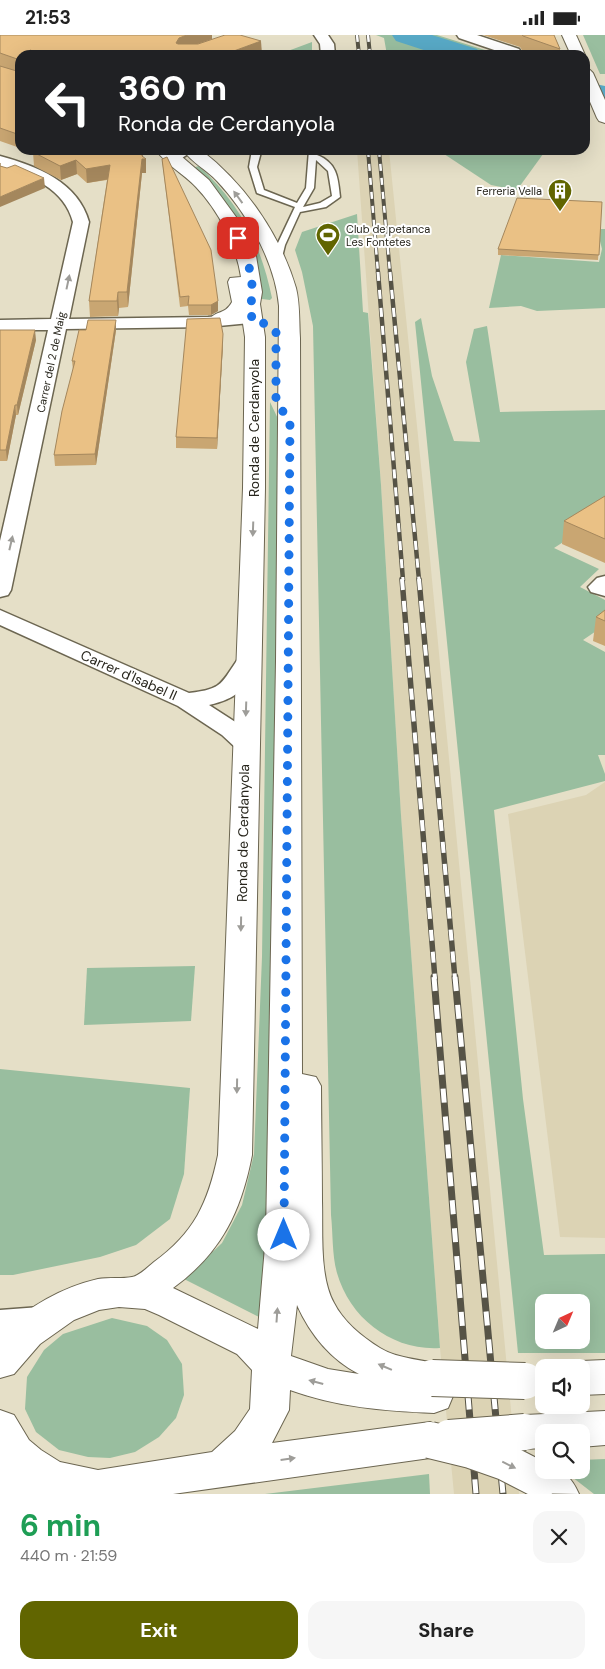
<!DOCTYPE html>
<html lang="en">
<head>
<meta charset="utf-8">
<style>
	:root { --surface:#fff; --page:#f6f6f6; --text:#222; --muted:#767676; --accent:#616500 }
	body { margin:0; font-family:"DM Sans",sans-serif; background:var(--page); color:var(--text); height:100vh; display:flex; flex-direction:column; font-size:19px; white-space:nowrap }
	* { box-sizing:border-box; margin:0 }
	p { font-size:16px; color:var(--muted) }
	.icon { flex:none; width:28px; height:28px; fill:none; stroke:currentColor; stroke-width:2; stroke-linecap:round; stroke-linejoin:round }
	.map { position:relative; height:1459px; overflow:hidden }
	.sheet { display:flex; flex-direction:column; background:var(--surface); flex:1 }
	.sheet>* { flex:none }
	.guide { position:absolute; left:15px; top:15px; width:575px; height:105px; border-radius:15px; box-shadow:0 5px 20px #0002; background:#202124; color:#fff; overflow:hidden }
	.needle { width:32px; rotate:44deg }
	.fabs { position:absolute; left:535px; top:1259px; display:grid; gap:10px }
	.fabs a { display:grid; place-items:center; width:55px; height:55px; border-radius:10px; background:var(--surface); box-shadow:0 5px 20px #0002; font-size:25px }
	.pin { position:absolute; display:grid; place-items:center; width:42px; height:42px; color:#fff; margin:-21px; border-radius:10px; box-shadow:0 2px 8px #0006 }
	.me { position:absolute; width:55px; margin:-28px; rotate:0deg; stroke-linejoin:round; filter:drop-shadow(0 0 4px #0008) }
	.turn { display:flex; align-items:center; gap:18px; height:105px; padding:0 20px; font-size:22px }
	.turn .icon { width:65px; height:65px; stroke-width:2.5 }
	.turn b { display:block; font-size:35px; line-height:42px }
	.round { display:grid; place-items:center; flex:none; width:52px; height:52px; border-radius:15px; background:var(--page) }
	.overview { display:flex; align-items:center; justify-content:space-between; height:85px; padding:0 20px }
	h1 { font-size:30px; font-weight:700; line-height:38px; color:#1e9e55 }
	.cta { display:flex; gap:10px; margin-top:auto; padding:10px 20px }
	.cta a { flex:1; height:58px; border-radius:15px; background:var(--accent); color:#fff; font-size:20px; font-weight:700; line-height:58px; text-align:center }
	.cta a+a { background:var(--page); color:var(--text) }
	.status { display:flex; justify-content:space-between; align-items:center; height:35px; padding:0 25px; background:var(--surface); direction:ltr }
	.status svg { height:14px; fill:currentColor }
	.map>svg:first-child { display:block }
</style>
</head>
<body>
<div class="status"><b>21:53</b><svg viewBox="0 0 49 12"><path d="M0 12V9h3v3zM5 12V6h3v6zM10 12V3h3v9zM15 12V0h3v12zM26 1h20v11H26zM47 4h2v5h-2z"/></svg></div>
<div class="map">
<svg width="605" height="1459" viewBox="0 0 605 1459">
	<rect width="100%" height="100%" fill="#e5dfc7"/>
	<g fill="#dcd3b4">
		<path d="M 357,115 L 389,115 L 423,450 L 519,1459 L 454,1459 L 440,1313 L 401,780 L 381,450 Z"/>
		<path d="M 605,747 L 605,1203 L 560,1202 L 508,779 L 586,760 Z"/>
	</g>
	<g fill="#99be9f" fill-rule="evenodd">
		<path d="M 376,0 L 437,0 L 501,20 L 387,20 L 384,3 Z"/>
		<path d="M 583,0 L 605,0 L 605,39 L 600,39 Z"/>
		<path d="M 312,7 L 312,20 L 277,20 Z"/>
		<path d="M 438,115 L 546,115 L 517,155 L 491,150 Z"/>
		<path d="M 199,131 C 240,169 261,209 272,263 L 270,265 L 262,264 L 259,246 L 192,133 Z"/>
		<path d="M 357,179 L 363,277 L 368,278 L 381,450 L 401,780 L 440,1313 C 393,1316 350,1284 337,1238 C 332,1220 333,1199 331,1180 L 313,291 L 302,237 L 295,215 L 302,197 Z"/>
		<path d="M 597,194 L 605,194 L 605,273 L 537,276 L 521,271 L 489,273 L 501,220 L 599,227 L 602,214 Z"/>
		<path d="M 421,283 L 432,341 L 454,406 L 480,407 L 466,327 L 474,294 L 487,291 L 500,377 L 605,375 L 605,480 L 554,513 L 599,534 L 580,552 L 605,565 L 605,590 L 583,605 L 605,617 L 605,720 L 598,720 L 605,739 L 605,746 L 494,775 L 523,1064 L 544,1220 L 605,1219 L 605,1318 L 518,1318 L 415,287 ZM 544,1268 L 581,1268 L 581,1305 L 544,1305 Z"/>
		<path d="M 270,367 L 280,388 L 276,1089 L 261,1283 L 184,1244 L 222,1208 L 242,1170 L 254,1119 L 262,922 Z"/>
		<path d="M 195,931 L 191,986 L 84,990 L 87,933 Z"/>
		<path d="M 0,1034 L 190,1053 L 184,1139 L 170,1184 L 136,1210 L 100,1222 L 13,1240 L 0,1240 Z"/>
		<path d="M 112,1283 L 147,1291 L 167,1305 L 182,1329 L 184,1360 L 176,1383 L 159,1402 L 135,1417 L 110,1423 L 88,1422 L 59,1415 L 36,1397 L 25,1374 L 27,1342 L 44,1315 L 63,1299 Z"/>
		<path d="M 605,1424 L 605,1459 L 594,1459 L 563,1435 L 581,1435 L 581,1425 Z"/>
		<path d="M 429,1439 L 430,1459 L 265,1459 Z"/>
	</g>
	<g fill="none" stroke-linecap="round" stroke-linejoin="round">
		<g fill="#58a9c6" fill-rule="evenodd">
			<path d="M 392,0 L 432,0 L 477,14 L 481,20 L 439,20 L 396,6 Z"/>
			<path d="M 585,47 L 605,51 L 605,69 L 585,65 Z"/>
		</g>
		<defs>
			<path id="lane" d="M 252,115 L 260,115 L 261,117 L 257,132 L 264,155 L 297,168 L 306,153 L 309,115 L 317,115 L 317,120 C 337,128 338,142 340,162 L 326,172 L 300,177 L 285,210 L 280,230 L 276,233 L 272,230 L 277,210 L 295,172 L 257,158 L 249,132 ZM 316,125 L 328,136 L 332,161 L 320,168 L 303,172 L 314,153 Z"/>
			<g id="street">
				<path d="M 314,0 L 328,0 L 334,9 L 335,20 L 321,20 L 320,9 Z"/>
				<path d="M 457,0 L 477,0 L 519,14 L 521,17 L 518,20 L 509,20 L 459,3 Z"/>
				<path d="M 176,115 L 194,115 L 179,125 L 169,125 L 166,122 Z"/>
				<path d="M 0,121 C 37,131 78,147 89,187 L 69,284 L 208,282 L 244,279 L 250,280 L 253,284 L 250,288 L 208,292 L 66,294 L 11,555 L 8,560 L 0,562 L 0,506 L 48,295 L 0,295 L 0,285 L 51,284 L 73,187 C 64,153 31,141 0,131 Z"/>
				<path d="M 605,541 L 605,561 L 591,557 L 588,552 L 597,543 Z"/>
				<path d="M 0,575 L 189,658 C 224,654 221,648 240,621 L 248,619 L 256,621 L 260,626 C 244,652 241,663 209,670 L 240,690 L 257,708 L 254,713 L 245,715 L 236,713 L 222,700 L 178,671 L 0,590 Z"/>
				<path d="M 40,1272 L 52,1276 L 57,1286 L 52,1296 L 40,1300 L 0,1303 L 0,1275 Z"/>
			</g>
			<g id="secondary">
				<path d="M 562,0 L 576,0 L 585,20 L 585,21 L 571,20 Z"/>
				<path d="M 585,33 L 590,35 L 593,38 L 605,65 L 605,88 L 599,86 L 597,83 L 585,55 Z"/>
				<path d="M 156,115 L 174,115 L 209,145 L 239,186 L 256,221 L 262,257 L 260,269 L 265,302 L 265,453 L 252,1120 C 241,1177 221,1218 173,1253 L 258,1294 L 266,1200 L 276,626 L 279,271 C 275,226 247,178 217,146 C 207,135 191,127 183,115 L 201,115 C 245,149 280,199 296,253 C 300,269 299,287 300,303 L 302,1039 L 316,1042 L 321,1051 C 321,1089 322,1128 322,1166 C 323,1196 319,1241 334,1268 C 343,1286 362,1302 380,1313 C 400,1325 424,1324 446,1331 L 451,1343 L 448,1350 L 453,1361 L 448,1373 L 434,1378 C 384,1376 337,1372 290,1355 L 289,1375 L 272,1408 L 430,1387 L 444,1393 L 450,1405 L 444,1417 L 430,1423 L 173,1459 L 0,1459 L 0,1375 L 14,1380 L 29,1405 L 41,1415 L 60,1427 L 98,1435 L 212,1417 L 235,1396 L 250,1374 L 252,1335 L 237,1319 L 159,1280 L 145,1274 L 119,1272 L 99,1275 L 74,1285 L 40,1309 L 14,1339 L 0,1343 L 0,1299 C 28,1272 60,1253 98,1244 C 109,1242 122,1244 132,1242 C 139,1241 148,1232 154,1227 C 194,1198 208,1168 218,1120 L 243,453 L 245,302 L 242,282 L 219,291 L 212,289 L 209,285 C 216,275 225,280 232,267 L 228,247 L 230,243 L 241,242 C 236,210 219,176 196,152 C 184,139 166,130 156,115 ZM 297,1270 C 310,1299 330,1324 359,1339 L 328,1334 L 291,1321 Z"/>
				<path d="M 605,1325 L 605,1359 L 581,1360 L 581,1332 L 567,1331 L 581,1326 Z"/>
				<path d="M 605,1376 L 605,1410 L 581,1412 L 581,1398 L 544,1398 L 544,1413 L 525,1414 L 511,1409 L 505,1397 L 511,1385 L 525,1380 Z"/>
				<path d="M 540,1427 L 544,1428 L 544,1435 C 564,1435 571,1441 579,1459 L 526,1458 L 520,1445 L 526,1432 Z"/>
			</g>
		</defs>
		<use href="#lane" stroke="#6c6651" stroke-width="3"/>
		<use href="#street" stroke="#6c6651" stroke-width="3"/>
		<use href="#secondary" stroke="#6c6651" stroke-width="2"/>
		<use href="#lane" fill="#fff" fill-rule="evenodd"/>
		<use href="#street" fill="#fff" fill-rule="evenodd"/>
		<use href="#secondary" fill="#fff" fill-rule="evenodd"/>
		<defs>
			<g id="rail-far3">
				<path d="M 357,0 L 359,20"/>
				<path d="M 368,0 L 370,20"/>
				<path d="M 368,115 L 378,238"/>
				<path d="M 379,115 L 390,238"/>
			</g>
			<g id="rail-far2">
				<path d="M 378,237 L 403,545"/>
				<path d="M 390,237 L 419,545"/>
			</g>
			<g id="rail-far1">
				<path d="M 402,544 L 435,944"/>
				<path d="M 419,544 L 455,944"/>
			</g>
			<g id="rail">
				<path d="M 434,942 L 476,1459"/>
				<path d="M 455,942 L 503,1459"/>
			</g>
		</defs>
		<use href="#rail-far3" stroke="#565346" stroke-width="4"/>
		<use href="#rail-far2" stroke="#565346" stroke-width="4.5"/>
		<use href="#rail-far1" stroke="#565346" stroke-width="5.5"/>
		<use href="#rail" stroke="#565346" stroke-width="7"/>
		<use href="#rail-far3" stroke="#fff" stroke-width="2.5" stroke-dasharray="7" stroke-linecap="butt"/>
		<use href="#rail-far2" stroke="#fff" stroke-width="3" stroke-dasharray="9" stroke-linecap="butt"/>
		<use href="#rail-far1" stroke="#fff" stroke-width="4" stroke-dasharray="11" stroke-linecap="butt"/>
		<use href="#rail" stroke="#fff" stroke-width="5" stroke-dasharray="14" stroke-linecap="butt"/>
		<defs>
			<g id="secondary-bridge">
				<path d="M 432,1343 L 525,1346"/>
				<path d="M 449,1403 L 525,1397"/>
				<path d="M 430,1405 L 471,1415 L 505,1427 L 540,1445"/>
			</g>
		</defs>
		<use href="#secondary-bridge" stroke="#6c6651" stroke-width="38" stroke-linecap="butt"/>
		<use href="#secondary-bridge" stroke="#fff" stroke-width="36"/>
	</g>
	<g fill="#c9a672">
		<path d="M 0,0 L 212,0 L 212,4 L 262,19 L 259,20 L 20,20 L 20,113 L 0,106 Z"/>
		<path d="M 483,0 L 554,0 L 560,14 L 560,20 L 535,20 L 522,15 L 520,12 Z"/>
		<path d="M 33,117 L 143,121 L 146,138 L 142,138 L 128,272 L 119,273 L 118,281 L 90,282 L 89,266 L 107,145 L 87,148 L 77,139 L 61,145 L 34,131 Z"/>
		<path d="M 162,124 L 218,276 L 211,280 L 189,280 L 188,271 L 180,272 L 163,133 Z"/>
		<path d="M 602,167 L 598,225 L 498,220 L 498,214 Z"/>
		<path d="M 0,295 L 36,305 L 18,380 L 16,380 L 7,426 L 0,426 Z"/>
		<path d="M 116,295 L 96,430 L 55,431 L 54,420 L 73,335 L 72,326 Z"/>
		<path d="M 223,309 L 217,414 L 176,413 L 176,402 Z"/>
		<path d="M 605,461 L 605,528 L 562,509 L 564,486 Z"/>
		<path d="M 605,575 L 605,611 L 593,606 L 596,582 Z"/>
	</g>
	<g fill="#a4875d">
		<path d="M 187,0 L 212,0 L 212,4 L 179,15 L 176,8 L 179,3 Z"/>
		<path d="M 261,6 L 262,19 L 259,20 L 223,20 Z"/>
		<path d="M 143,115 L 143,124 L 146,124 L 146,138 L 142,138 L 128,272 L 127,257 Z"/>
		<path d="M 76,125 L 77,139 L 61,145 L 60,131 Z"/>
		<path d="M 110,130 L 110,144 L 87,148 L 86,134 Z"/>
		<path d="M 44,143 L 45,153 L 0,172 L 0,162 Z"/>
		<path d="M 118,257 L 119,273 L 118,281 L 117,266 Z"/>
		<path d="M 218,266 L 218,276 L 211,280 L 211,270 Z"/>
		<path d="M 116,285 L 116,295 L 96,430 L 95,419 Z"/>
		<path d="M 35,295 L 36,305 L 18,380 L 17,370 Z"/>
		<path d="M 223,299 L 223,309 L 217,414 L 217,403 Z"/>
		<path d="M 15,370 L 16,380 L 7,426 L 6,415 Z"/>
	</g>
	<g fill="#eac185" stroke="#a4875d">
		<path d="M 0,0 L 187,0 L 179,3 L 176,8 L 178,9 L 198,9 L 225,0 L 240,0 L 261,6 L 223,20 L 46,20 L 30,15 L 34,20 L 20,20 L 20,25 L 0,18 Z"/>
		<path d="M 522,0 L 554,0 L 560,14 L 523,1 Z"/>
		<path d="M 0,31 L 20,37 L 20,36 L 20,100 L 0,93 Z"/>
		<path d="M 37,115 L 143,115 L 142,121 L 146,124 L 142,124 L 127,257 L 118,257 L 117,266 L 89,266 L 110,130 L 86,134 L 76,125 L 60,131 L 33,117 Z"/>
		<path d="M 167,122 L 211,215 L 218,266 L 211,270 L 188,270 L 189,261 L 180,262 L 162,124 Z"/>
		<path d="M 0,128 L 0,131 L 7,133 L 15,130 L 44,143 L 0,162 Z"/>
		<path d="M 517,163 L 602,167 L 599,220 L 498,214 Z"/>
		<path d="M 220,283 L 223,299 L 217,403 L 176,402 L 187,284 Z"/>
		<path d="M 88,285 L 116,285 L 95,419 L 54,420 L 62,376 L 75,326 L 72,326 L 79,295 L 86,295 Z"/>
		<path d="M 0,295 L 35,295 L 17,370 L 15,370 L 6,415 L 0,415 Z"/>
		<path d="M 605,461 L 605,504 L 564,486 Z"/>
		<path d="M 605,575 L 605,586 L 596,582 Z"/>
	</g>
	<defs><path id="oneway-solid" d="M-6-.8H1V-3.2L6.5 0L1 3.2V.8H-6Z" transform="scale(1.25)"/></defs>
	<g fill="#9e9d99">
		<use href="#oneway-solid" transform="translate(238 162) rotate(-126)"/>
		<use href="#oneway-solid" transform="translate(68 247) rotate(-78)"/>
		<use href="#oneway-solid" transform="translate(253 494) rotate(92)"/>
		<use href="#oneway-solid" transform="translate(11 508) rotate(-77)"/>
		<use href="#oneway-solid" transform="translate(246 674) rotate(92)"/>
		<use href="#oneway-solid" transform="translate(241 889) rotate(91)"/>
		<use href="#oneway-solid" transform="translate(237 1051) rotate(91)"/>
		<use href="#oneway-solid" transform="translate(277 1280) rotate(-86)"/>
		<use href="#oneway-solid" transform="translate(385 1332) rotate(-157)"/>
		<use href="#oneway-solid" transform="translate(316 1347) rotate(-165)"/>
		<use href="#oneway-solid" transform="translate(288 1424) rotate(-8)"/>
		<use href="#oneway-solid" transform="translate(509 1430) rotate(26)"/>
	</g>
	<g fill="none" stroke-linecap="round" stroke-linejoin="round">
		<path stroke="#1a73e8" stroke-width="9" stroke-dasharray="0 16.2" d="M 238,203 C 246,220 253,239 252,258 C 251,268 251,275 252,286 L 263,288 L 276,296 L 276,367 L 290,386 L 284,1200"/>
	</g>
	<defs>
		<symbol id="building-pin" viewBox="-11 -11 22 30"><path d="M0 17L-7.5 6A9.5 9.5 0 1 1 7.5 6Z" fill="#616500" stroke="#fff"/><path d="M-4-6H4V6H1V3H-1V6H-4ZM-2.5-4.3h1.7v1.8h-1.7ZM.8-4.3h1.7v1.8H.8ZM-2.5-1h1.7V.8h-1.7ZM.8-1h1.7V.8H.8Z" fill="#fff"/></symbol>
		<symbol id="stadium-pin" viewBox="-11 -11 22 30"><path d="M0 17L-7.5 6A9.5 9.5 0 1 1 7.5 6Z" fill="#616500" stroke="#fff"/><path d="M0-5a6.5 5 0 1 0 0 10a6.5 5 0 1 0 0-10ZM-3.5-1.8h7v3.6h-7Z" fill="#fff"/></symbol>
	</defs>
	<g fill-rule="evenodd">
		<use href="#building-pin" x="546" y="142" width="28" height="38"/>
		<use href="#stadium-pin" x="314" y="186" width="28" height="38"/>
	</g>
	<g text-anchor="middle" stroke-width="4" stroke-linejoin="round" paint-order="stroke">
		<g font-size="11" fill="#28261d" stroke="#fff" text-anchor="end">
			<text x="542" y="160">Ferreria Vella</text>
			<text x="346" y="198" text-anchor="start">Club de petanca<tspan x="346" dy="13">Les Fontetes</tspan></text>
		</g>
		<g font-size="11" fill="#28261d" stroke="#fff">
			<text transform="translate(51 327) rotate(-78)" y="4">Carrer del 2 de Maig</text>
		</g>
		<g font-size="14" fill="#28261d" stroke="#fff">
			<text transform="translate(254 393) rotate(-90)" y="5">Ronda de Cerdanyola</text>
			<text transform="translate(129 640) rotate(24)" y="5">Carrer d'Isabel II</text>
			<text transform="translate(243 798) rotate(-89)" y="5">Ronda de Cerdanyola</text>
		</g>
	</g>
</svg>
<div class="fabs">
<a><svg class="needle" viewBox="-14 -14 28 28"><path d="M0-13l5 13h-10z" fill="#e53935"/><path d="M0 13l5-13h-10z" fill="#767676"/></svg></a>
<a><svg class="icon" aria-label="sound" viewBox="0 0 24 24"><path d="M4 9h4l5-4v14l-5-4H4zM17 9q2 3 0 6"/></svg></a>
<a><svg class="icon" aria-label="search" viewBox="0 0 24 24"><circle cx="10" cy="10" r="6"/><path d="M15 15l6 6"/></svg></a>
</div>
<div class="pin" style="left:238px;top:203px;background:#d93025"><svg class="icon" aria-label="arrive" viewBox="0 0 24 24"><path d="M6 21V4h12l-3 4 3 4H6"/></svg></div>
<svg class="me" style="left:284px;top:1200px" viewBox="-20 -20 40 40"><circle r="19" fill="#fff"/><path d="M0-13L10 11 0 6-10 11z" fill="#1a73e8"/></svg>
<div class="guide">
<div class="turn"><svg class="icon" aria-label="left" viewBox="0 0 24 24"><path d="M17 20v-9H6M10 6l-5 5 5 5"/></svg><div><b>360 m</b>Ronda de Cerdanyola</div></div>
</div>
</div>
<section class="sheet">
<div class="overview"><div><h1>6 min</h1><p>440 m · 21:59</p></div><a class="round"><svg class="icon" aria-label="close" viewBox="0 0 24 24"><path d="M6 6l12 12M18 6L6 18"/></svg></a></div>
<div class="cta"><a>Exit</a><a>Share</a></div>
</section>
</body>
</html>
